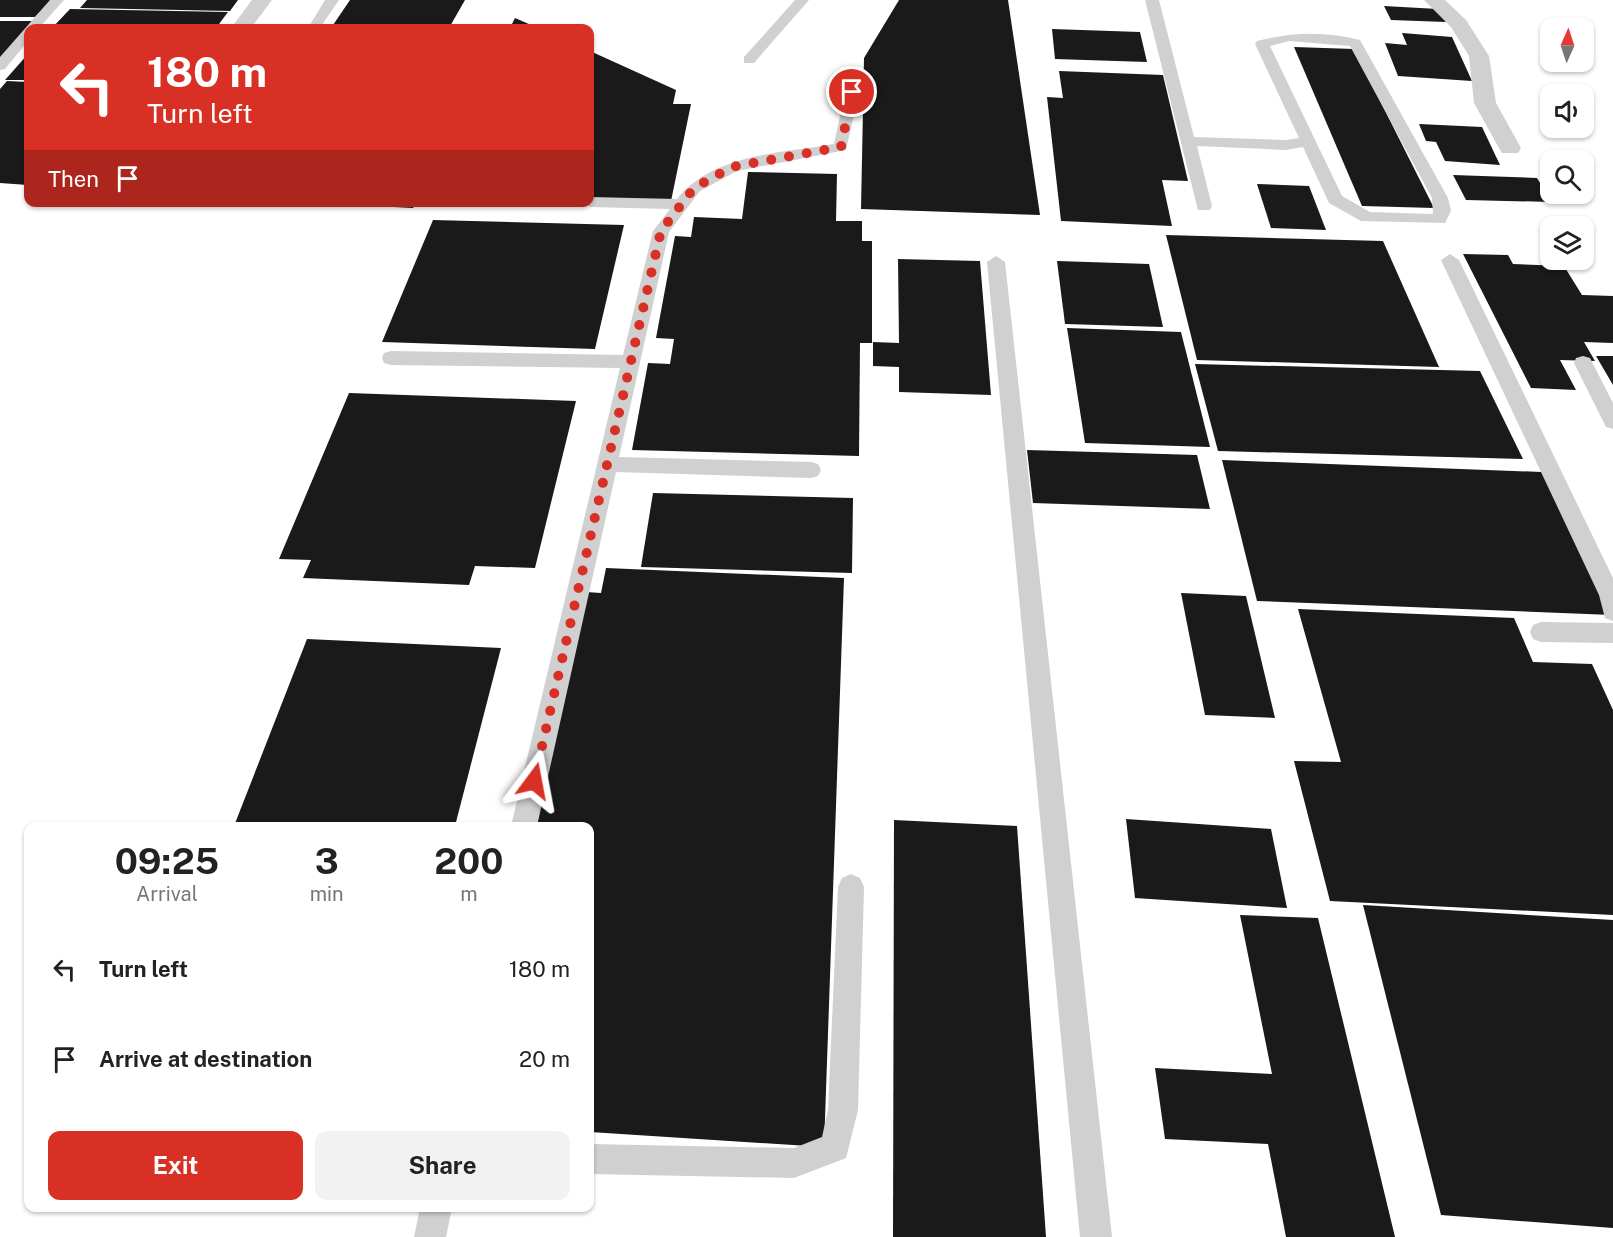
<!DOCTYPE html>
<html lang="en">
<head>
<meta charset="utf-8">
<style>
	:root { --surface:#fff; --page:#f2f2f2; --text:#222; --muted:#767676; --accent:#d93025 }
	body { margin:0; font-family:"Public Sans",sans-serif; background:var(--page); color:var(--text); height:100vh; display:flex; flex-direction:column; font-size:22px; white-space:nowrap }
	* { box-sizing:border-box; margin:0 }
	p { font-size:20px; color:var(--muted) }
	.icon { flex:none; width:33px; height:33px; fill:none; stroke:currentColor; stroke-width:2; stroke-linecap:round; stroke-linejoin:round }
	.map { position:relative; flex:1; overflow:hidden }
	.panel { position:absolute; left:24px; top:822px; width:570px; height:390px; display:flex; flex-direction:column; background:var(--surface); border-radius:12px; box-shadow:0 2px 4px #0004 }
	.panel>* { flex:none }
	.banner { position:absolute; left:24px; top:24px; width:570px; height:183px; border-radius:12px; box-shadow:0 2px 4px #0004; background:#d93025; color:#fff; overflow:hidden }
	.needle { width:39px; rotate:3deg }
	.fabs { position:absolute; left:1540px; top:18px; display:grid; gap:12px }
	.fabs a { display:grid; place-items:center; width:54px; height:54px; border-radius:12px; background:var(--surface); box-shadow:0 2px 4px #0004; font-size:30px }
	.pin { position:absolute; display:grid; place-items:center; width:51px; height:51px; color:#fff; margin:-26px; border:3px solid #fff; border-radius:50%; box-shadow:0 2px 6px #0007 }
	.me { position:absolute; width:66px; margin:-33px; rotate:13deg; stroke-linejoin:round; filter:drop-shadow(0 0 4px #0008) }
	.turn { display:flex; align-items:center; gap:21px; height:126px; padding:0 24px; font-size:27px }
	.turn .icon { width:78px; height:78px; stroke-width:2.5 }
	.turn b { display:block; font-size:42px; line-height:51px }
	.then { display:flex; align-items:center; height:57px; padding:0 24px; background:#0003; gap:12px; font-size:22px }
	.eta { display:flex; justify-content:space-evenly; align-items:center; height:102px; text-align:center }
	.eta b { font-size:36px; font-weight:700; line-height:42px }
	.primary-button { display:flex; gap:12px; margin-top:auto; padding:12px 24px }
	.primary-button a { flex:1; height:69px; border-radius:12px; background:var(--accent); color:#fff; font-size:24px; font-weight:700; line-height:69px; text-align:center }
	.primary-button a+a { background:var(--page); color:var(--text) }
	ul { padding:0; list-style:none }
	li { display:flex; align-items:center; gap:18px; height:90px; padding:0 24px }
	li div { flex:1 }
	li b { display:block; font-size:22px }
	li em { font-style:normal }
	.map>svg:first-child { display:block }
</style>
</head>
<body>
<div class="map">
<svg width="1613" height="1237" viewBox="0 0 1613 1237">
	<rect width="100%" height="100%" fill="#fff"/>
	<g fill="#1a1a1a">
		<path d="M 0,0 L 51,0 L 35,17 L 0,17 Z"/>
		<path d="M 87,0 L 238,0 L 230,11 L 80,8 Z"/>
		<path d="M 350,0 L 465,0 L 449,28 L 331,28 Z"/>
		<path d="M 899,0 L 1008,0 L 1040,215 L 861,209 L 864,58 Z"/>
		<path d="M 1384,6 L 1438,9 L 1446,22 L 1391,20 Z"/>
		<path d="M 70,9 L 228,12 L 216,28 L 52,28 Z"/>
		<path d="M 515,18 L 538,28 L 510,28 Z"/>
		<path d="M 0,21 L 33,21 L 0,59 Z"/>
		<path d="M 1052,29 L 1140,32 L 1147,62 L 1055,59 Z"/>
		<path d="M 1402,33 L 1452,37 L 1472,81 L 1398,76 L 1385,43 L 1407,45 Z"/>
		<path d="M 1294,47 L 1354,49 L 1434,208 L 1362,206 Z"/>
		<path d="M 590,51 L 676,90 L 673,104 L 691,104 L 670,206 L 590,203 Z"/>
		<path d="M 28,54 L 28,80 L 5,80 Z"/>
		<path d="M 1059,71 L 1163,75 L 1188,181 L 1162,180 L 1172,226 L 1061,221 L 1047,97 L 1063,98 Z"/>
		<path d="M 7,81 L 28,82 L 28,185 L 0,183 L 0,89 Z"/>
		<path d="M 1419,124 L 1482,127 L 1500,165 L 1445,161 L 1436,142 L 1426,141 Z"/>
		<path d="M 748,172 L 837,174 L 836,221 L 862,221 L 862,241 L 872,241 L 872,343 L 860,343 L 859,456 L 632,450 L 648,363 L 670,364 L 674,339 L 656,338 L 675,236 L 691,237 L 694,217 L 742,219 Z"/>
		<path d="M 1453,175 L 1537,178 L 1552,202 L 1466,200 Z"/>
		<path d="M 1257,184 L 1309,186 L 1326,230 L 1271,228 Z"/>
		<path d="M 299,202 L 416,202 L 413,208 Z"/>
		<path d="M 433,220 L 624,225 L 595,349 L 382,342 Z"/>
		<path d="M 1166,235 L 1383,241 L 1439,367 L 1197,360 Z"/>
		<path d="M 1463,254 L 1508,255 L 1513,264 L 1564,266 L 1582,295 L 1613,296 L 1613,343 L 1584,342 L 1595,361 L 1560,360 L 1576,390 L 1531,388 Z"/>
		<path d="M 898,259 L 980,261 L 991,395 L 899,392 L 899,367 L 873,366 L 873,342 L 899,343 Z"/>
		<path d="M 1057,261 L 1149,264 L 1163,327 L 1065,324 Z"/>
		<path d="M 1067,328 L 1181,332 L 1210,447 L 1085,443 Z"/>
		<path d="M 1596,356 L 1613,356 L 1613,385 Z"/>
		<path d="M 1195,364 L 1480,371 L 1523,459 L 1218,451 Z"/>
		<path d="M 349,393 L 576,401 L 535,568 L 475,566 L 469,585 L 303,578 L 311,560 L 279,559 Z"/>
		<path d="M 1027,450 L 1197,455 L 1210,509 L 1033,503 Z"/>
		<path d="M 1222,460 L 1542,472 L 1612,615 L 1257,601 Z"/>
		<path d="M 653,493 L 853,498 L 852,573 L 641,567 Z"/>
		<path d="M 606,568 L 844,578 L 824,1147 L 590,1132 L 590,826 L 536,826 L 586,592 L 601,593 Z"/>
		<path d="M 1181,593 L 1246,596 L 1275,718 L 1205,715 Z"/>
		<path d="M 1298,609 L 1514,618 L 1533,662 L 1592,664 L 1613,710 L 1613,915 L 1330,901 L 1294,761 L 1341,762 Z"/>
		<path d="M 307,639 L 501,648 L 455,826 L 234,826 Z"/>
		<path d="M 1126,819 L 1271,829 L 1287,908 L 1135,898 Z"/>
		<path d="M 894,820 L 1017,826 L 1046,1237 L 893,1237 Z"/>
		<path d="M 1363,905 L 1613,920 L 1613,1228 L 1441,1215 Z"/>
		<path d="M 1240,915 L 1318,918 L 1395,1237 L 1286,1237 L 1268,1144 L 1165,1139 L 1155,1068 L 1272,1074 Z"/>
	</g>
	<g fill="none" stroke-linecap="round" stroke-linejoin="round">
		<g fill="#d0d0d0" fill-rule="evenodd">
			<path d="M 50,0 L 64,0 L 39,28 L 28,28 L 28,41 L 5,69 L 0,70 L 0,57 Z"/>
			<path d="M 325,0 L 339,0 L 320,28 L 308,28 Z"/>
			<path d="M 795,0 L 809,0 L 754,63 L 744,63 L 744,57 Z"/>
			<path d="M 1145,0 L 1159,0 L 1194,137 L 1286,140 L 1299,138 L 1255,44 L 1257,41 C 1293,32 1324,31 1360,40 L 1448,198 L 1451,211 L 1445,223 L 1361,221 L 1329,203 L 1303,147 L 1286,150 L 1197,146 L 1212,206 L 1210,210 L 1198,210 ZM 1289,41 L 1350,46 L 1432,198 L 1433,214 L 1370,212 L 1342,196 L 1270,46 Z"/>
			<path d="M 852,88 L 859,92 L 846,150 L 737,171 L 700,191 L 669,232 L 619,457 L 811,462 L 818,464 L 821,470 L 818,476 L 811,478 L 616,472 L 537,826 L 511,826 L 620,368 L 391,365 L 384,363 L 382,358 L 384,353 L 391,351 L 623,355 L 653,231 L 670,209 L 590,207 L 582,202 L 590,202 L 590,197 L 677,199 C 712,154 782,153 834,144 L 845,92 Z"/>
			<path d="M 1450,254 L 1459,260 L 1613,578 L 1613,621 L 1605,618 L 1599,595 L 1441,260 Z"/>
			<path d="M 996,256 L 1005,262 L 1112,1237 L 1080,1237 L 987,262 Z"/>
			<path d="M 1583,356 L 1590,358 L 1613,403 L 1613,429 L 1606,427 L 1574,363 L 1576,358 Z"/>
			<path d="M 1541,622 L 1613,623 L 1613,643 L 1541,642 L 1533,639 L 1530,632 L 1533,625 Z"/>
			<path d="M 851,874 L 860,878 L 864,887 L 858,1110 L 846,1158 L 794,1178 L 590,1174 L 590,1144 L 794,1148 L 822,1137 L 828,1110 L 838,887 L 842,878 Z"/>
			<path d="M 420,1208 L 452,1208 L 446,1237 L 414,1237 Z"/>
		</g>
		<g fill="#d0d0d0" fill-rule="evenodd">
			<path d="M 252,0 L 272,0 L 251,28 L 231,28 Z"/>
			<path d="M 1424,0 L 1445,0 L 1466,20 L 1489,56 L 1496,103 L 1521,148 L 1518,153 L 1502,153 L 1499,148 L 1474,103 L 1469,56 L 1451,27 Z"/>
		</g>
	</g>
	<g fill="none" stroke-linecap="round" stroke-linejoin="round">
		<path stroke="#d93025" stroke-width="10" stroke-dasharray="0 18" d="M 534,781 L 661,231 L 694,188 L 732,167 L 841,147 L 852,92"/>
	</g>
</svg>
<div class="fabs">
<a><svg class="needle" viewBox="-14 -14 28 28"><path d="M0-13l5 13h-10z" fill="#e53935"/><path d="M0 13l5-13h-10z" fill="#767676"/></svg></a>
<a><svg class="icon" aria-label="sound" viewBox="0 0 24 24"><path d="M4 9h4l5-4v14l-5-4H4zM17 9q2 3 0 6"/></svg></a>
<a><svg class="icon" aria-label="search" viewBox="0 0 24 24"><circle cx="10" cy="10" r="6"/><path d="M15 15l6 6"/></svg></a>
<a><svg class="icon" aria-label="layers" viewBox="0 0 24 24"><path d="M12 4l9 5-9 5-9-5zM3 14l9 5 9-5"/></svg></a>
</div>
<div class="pin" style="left:852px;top:92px;background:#d93025"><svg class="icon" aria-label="arrive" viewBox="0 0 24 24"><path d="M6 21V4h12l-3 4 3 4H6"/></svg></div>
<svg class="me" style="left:534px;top:781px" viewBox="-20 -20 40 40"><path d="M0-17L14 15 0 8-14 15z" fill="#d93025" stroke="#fff" stroke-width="4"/></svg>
<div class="banner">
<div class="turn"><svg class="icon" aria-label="left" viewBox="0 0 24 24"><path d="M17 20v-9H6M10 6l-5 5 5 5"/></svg><div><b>180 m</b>Turn left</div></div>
<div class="then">Then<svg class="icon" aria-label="arrive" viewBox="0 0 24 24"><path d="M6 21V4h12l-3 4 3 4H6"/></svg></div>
</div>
<section class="panel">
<div class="eta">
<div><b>09:25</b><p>Arrival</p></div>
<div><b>3</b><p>min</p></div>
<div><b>200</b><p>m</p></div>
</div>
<ul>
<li><svg class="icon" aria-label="left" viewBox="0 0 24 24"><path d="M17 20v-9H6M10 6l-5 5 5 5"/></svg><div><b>Turn left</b></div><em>180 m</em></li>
<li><svg class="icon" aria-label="arrive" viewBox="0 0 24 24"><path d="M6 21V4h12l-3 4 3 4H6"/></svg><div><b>Arrive at destination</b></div><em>20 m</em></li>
</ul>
<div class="primary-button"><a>Exit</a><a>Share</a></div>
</section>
</div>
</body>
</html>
